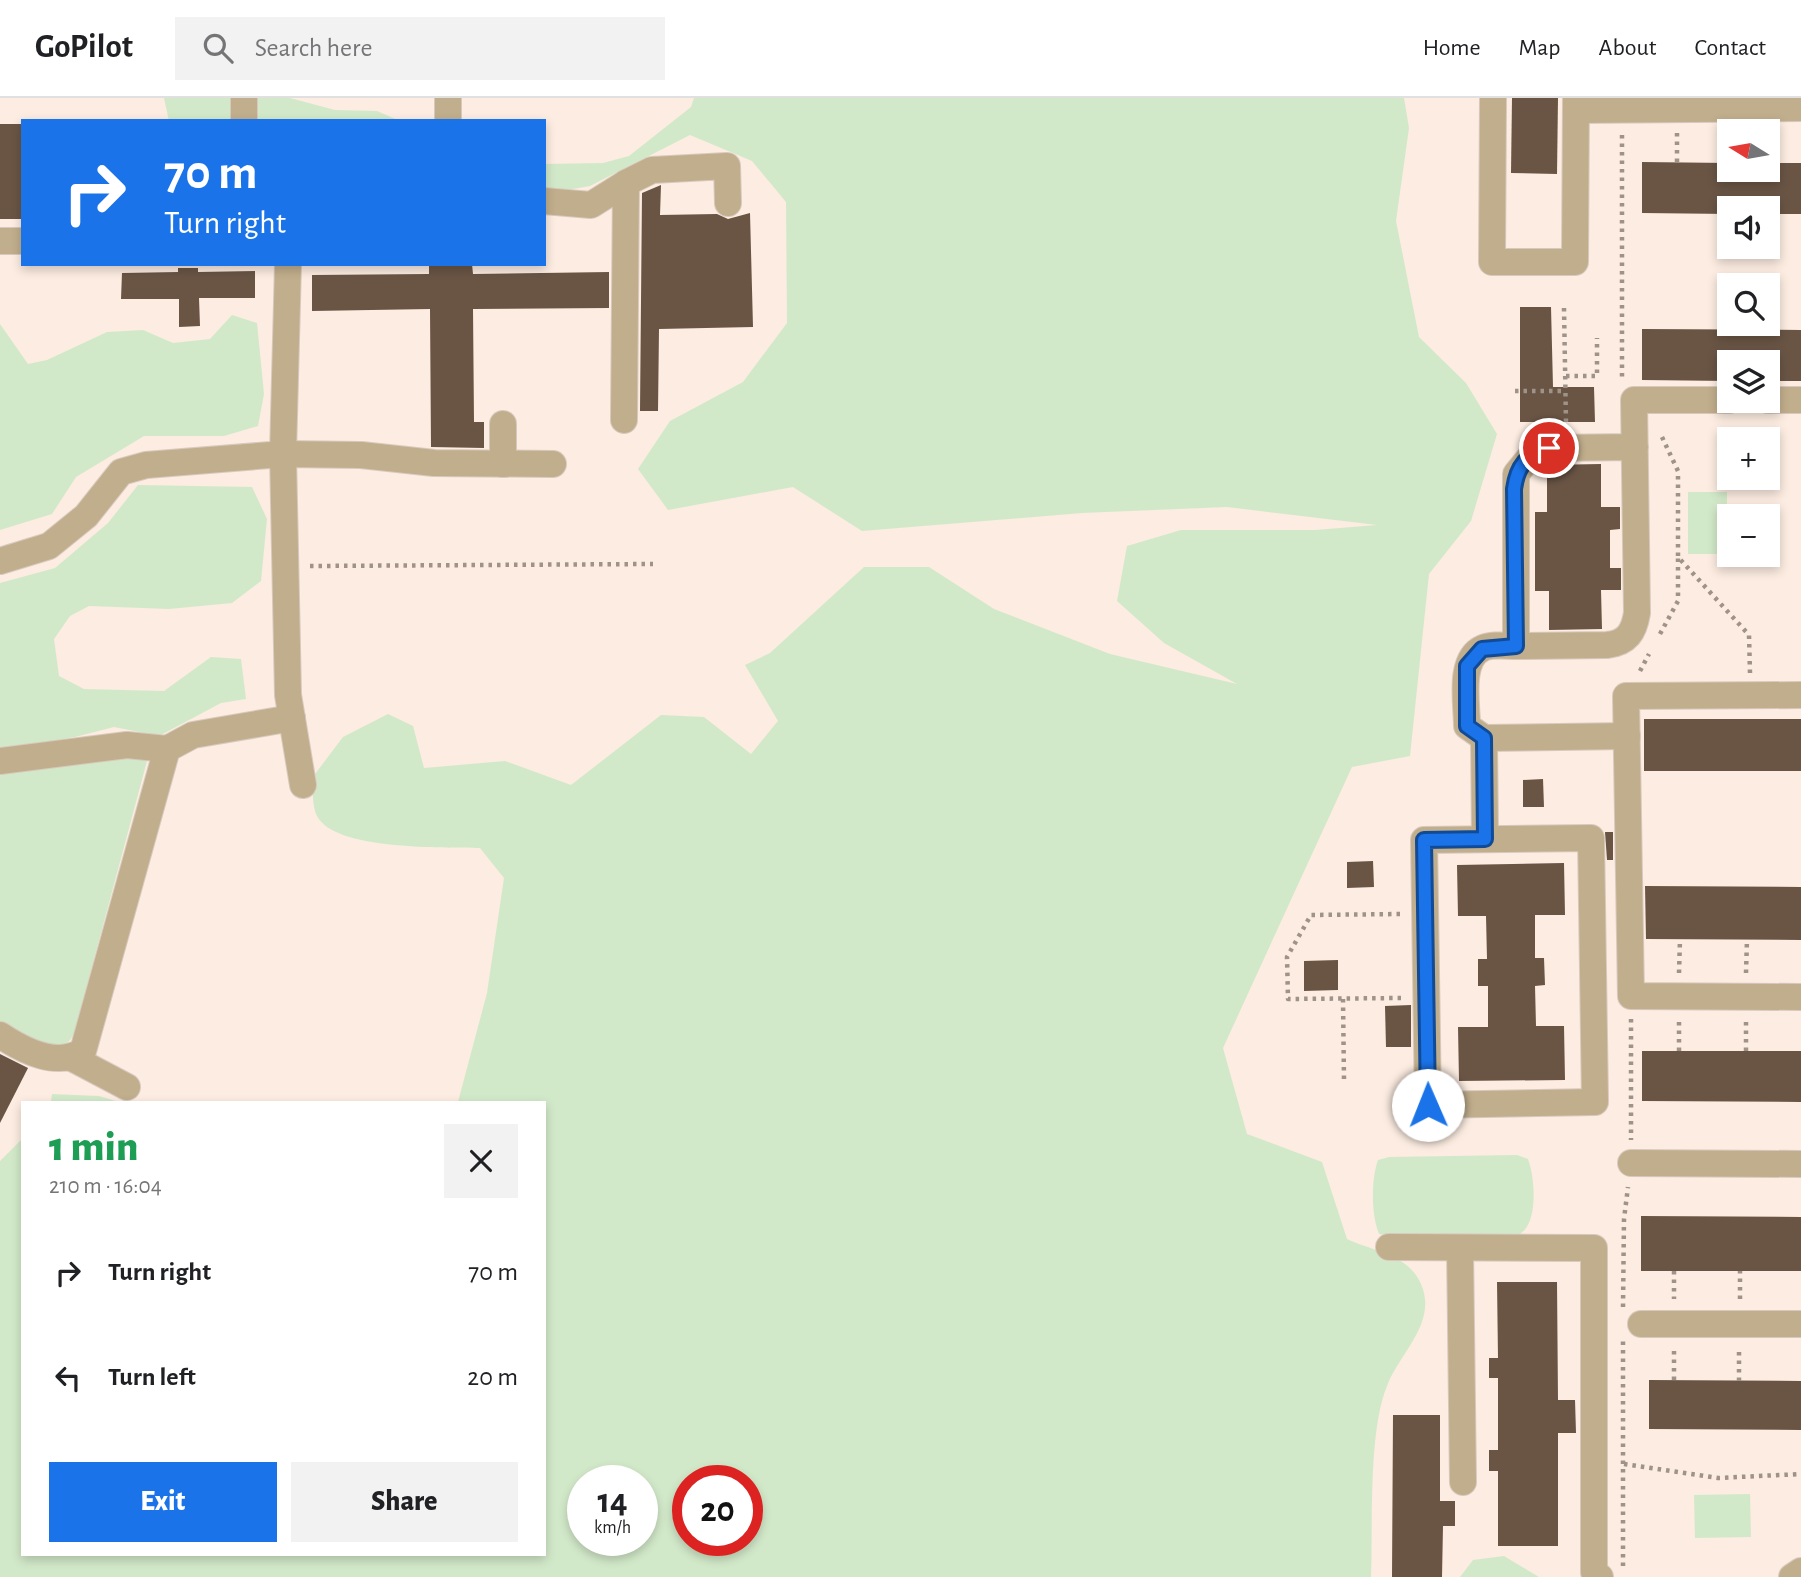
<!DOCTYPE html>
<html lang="en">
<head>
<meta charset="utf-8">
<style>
	:root { --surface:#fff; --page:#f2f2f2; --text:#202124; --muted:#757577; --line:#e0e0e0; --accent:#1a73e8 }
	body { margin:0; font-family:"Alegreya Sans",sans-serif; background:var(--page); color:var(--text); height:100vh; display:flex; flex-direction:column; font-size:26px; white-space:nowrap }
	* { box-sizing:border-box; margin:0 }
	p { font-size:23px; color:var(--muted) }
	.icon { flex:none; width:38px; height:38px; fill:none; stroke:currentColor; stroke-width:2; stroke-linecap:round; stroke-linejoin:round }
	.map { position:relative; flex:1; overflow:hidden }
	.details { position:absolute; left:21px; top:1003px; width:525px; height:455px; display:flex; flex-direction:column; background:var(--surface); border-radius:0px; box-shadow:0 4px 10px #0003 }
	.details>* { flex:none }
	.banner { position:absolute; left:21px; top:21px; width:525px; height:147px; border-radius:0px; box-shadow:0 4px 10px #0003; background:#1a73e8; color:#fff; overflow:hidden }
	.needle { width:46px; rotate:281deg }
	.buttons { position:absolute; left:1717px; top:21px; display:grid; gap:14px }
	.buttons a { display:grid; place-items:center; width:63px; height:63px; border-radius:0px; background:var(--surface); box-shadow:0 4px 10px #0003; font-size:35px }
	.speed { position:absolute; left:567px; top:1367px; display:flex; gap:14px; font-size:35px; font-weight:700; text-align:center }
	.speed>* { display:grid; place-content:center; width:91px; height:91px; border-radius:50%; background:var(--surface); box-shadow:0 4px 10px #0003; line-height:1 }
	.speed small { font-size:18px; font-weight:400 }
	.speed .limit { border:10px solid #d22; background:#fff; color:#111 }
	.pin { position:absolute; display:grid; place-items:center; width:60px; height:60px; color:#fff; margin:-30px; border:4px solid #fff; border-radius:50%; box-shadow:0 2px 7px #0007 }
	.me { position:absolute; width:77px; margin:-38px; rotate:359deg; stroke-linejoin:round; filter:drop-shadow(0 0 5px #0008) }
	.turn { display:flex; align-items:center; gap:24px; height:147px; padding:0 28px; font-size:32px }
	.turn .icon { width:91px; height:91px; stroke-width:2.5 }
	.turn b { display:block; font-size:49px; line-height:60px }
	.round { display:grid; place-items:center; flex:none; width:74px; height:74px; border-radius:0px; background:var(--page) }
	.overview { display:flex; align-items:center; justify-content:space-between; height:119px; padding:0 28px }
	h1 { font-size:42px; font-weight:800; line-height:52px; color:#1e9e55 }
	.primary-button { display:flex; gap:14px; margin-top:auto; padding:14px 28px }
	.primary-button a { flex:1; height:80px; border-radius:0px; background:var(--accent); color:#fff; font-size:28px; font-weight:800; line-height:80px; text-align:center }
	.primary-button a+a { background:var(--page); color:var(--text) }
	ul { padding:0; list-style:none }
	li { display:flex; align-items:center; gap:21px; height:105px; padding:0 28px }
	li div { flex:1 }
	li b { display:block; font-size:26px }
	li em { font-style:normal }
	header { display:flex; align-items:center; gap:42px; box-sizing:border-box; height:98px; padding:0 35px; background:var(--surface); border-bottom:2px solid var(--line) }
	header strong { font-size:33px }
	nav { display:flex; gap:38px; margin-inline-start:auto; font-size:24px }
	.search { width:490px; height:63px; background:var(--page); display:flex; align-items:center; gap:18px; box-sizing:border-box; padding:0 24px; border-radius:0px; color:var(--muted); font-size:26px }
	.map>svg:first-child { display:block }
</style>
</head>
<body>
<header>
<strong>GoPilot</strong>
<div class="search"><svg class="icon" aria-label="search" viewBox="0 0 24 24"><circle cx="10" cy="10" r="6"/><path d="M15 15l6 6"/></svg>Search here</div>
<nav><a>Home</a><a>Map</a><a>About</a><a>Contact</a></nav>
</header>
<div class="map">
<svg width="1801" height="1479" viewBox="0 0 1801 1479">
	<rect width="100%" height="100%" fill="#fcece1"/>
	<g fill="#d2e9c9" fill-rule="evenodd">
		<path d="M 164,0 L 290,0 L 335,12 L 377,13 L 400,23 L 169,23 Z"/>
		<path d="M 694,0 L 1404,0 L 1409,30 L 1396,123 L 1419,239 L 1466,285 L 1497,336 L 1471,423 L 1429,476 L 1410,658 L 1352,669 L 1223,950 L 1247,1036 L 1322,1064 L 1347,1141 C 1374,1154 1407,1155 1421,1186 C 1438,1225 1399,1255 1387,1288 C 1368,1334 1373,1427 1371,1479 L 0,1479 L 0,1063 L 23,1040 L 23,1456 L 544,1456 L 544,1004 L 458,1004 L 487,895 L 504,780 L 480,750 C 445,749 335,753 317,718 C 312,709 313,691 312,680 L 343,639 L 388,616 L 413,628 L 424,670 L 505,663 L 571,687 L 661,617 L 704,619 L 751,656 L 778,623 L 745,567 L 770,555 L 864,469 L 929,469 L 994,511 L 1110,556 L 1237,586 L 1164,545 L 1117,503 L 1127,448 L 1181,432 L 1315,432 L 1377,427 L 1227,409 L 1082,415 L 862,433 L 793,389 L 668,412 L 638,371 L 670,323 L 743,284 L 787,225 L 786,104 L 752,63 L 690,37 L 590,88 L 544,96 L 544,66 L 603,65 L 629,58 L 691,9 ZM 583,1382 L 642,1382 L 642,1442 L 583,1442 ZM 688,1382 L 747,1382 L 747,1442 L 688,1442 Z"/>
		<path d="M 232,217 L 257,225 L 264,296 L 258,328 L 224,338 L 144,338 L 76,379 L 52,416 L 0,432 L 0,226 L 28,266 L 47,262 L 107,234 L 143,232 L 173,245 L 210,241 Z"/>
		<path d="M 138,387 L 252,389 L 267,421 L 261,483 L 232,505 L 169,511 L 89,508 L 70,518 L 54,541 L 59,578 L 84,591 L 164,593 L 211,559 L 241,561 L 246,601 L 221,605 L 159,638 L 114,629 L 75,639 L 0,652 L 0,485 L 55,470 L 108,425 Z"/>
		<rect x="1688" y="394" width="39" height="62"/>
		<path d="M 134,656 L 147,663 L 74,936 L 65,949 L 47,950 L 0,926 L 0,671 Z"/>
		<path d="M 52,996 L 99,998 L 119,1004 L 51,1004 Z"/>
		<path d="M 1517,1057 L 1528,1061 C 1535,1080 1539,1127 1518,1137 L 1391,1138 L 1379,1136 C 1371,1116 1371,1082 1378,1062 L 1389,1059 Z"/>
		<path d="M 1750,1396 L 1751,1439 L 1695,1440 L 1694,1397 Z"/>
		<path d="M 1504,1458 L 1539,1479 L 1460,1479 L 1473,1462 Z"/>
	</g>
	<g fill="#6a5545">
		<path d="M 1512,0 L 1558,0 L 1557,76 L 1511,75 Z"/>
		<rect x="0" y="26" width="23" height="95"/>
		<path d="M 1642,64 L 1729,65 L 1729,72 L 1768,72 L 1768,65 L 1801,65 L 1801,116 L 1768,116 L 1768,110 L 1729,110 L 1729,116 L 1642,115 Z"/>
		<path d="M 661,87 L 660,117 L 717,116 L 728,121 L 750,115 L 753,229 L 659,231 L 658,313 L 640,313 L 642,95 Z"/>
		<path d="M 429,166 L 472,166 L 473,176 L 609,174 L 609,210 L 473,211 L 474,324 L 484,324 L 484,350 L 431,349 L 430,211 L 312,213 L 312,177 L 429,176 Z"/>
		<path d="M 178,170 L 198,170 L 198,174 L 255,173 L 255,200 L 199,200 L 200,228 L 179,229 L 179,201 L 121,201 L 122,175 L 178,174 Z"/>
		<path d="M 1520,209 L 1551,209 L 1553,289 L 1594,289 L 1595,324 L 1520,324 Z"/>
		<path d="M 1642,231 L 1801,232 L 1801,283 L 1768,283 L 1768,264 L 1729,264 L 1729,283 L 1642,282 Z"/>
		<path d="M 1601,366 L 1601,409 L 1620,409 L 1620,431 L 1610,432 L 1610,470 L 1621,470 L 1621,492 L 1601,492 L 1602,531 L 1549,532 L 1549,493 L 1535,493 L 1535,414 L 1547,414 L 1547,367 Z"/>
		<rect x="1644" y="621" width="157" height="52"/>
		<path d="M 1543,681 L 1544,709 L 1523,709 L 1523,682 Z"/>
		<path d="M 1605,734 L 1613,734 L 1613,762 L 1607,762 Z"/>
		<path d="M 1373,763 L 1374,789 L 1347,790 L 1347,764 Z"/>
		<path d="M 1564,765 L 1565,817 L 1535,817 L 1535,860 L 1544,860 L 1545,887 L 1535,888 L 1536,928 L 1564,928 L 1565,982 L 1459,983 L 1458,929 L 1488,929 L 1488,888 L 1478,888 L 1478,861 L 1487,861 L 1486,818 L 1458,818 L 1457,767 Z"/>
		<path d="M 1645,788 L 1801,789 L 1801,842 L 1646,841 Z"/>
		<path d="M 1338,862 L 1338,892 L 1304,893 L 1304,863 Z"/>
		<path d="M 1411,907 L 1411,949 L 1386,949 L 1385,908 Z"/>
		<path d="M 1642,953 L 1801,953 L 1801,1004 L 1642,1003 Z"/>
		<path d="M 0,956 L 28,970 L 0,1025 Z"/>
		<path d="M 1641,1118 L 1801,1119 L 1801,1173 L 1641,1173 Z"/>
		<path d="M 1497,1184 L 1557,1184 L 1558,1302 L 1575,1302 L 1576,1335 L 1558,1335 L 1558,1448 L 1498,1448 L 1498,1373 L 1489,1373 L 1489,1352 L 1498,1352 L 1498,1280 L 1489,1280 L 1489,1260 L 1498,1260 Z"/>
		<path d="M 1649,1282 L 1801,1283 L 1801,1332 L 1649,1331 Z"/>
		<path d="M 1393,1317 L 1440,1317 L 1440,1403 L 1455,1403 L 1455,1428 L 1443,1428 L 1442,1479 L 1392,1479 Z"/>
	</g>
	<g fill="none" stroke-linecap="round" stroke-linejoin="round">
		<defs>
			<g id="minor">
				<path d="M 1493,0 L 1492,164 L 1575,164 L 1576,0"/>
				<path d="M 1576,12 L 1801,10"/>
				<path d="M 244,23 L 244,0"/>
				<path d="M 448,23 L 448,0"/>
				<path d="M 626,85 L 652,72 L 727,68 L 728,105"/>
				<path d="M 544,103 L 591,107 L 626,85 L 624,322"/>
				<path d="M 0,143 L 23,143"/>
				<path d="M 1768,302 L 1801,302"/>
				<path d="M 503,326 L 503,366"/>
				<path d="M 1635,349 L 1549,350 L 1534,354 L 1516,376 L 1516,548 L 1607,547 C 1627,545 1634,534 1637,515 L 1634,302 L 1729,302"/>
				<path d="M 0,463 L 49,448 L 86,418 L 121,374 L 146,367 L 283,356 L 288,166"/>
				<path d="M 1516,548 C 1506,548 1492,546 1483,550 C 1458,561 1467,606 1467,628 L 1484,640 L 1627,638"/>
				<path d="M 1801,597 L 1626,598 L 1631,898 L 1801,899"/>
				<path d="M 1484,640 L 1485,741"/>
				<path d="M 0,663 L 127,647 L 167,651"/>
				<path d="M 303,687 L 288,597 L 283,356 L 361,357 L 434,365 L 553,366"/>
				<path d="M 1591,740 L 1595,1004 L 1428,1007 L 1424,742 Z"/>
				<path d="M 0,937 C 24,953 57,970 83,953 L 167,651 L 193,637 L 292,620"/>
				<path d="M 72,960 L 127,989"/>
				<path d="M 1631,1065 L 1801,1066"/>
				<path d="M 1389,1149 L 1594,1150 L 1594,1474 L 1600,1479"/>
				<path d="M 1460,1150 L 1463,1384"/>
				<path d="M 1641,1226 L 1801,1226"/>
				<path d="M 1792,1479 L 1801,1473"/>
			</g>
		</defs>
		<use href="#minor" stroke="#d8c9bf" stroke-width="28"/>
		<g stroke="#9f9289" stroke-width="4.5" stroke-dasharray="3.5 5" stroke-linecap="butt">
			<path d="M 1622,37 L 1622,280"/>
			<path d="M 1677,64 L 1677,34"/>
			<path d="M 1564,210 L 1566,325"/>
			<path d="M 1566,278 L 1597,278 L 1597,240"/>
			<path d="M 1515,293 L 1566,293"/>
			<path d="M 1662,339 L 1678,373 L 1678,459 L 1749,537 L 1750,575"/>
			<path d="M 310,468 L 653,466"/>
			<path d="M 1660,536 L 1678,503 L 1678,459"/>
			<path d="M 1640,573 L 1649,556"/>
			<path d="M 1400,816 L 1311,817 L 1287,859 L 1288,901 L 1401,900"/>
			<path d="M 1679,875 L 1680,841"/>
			<path d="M 1746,875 L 1747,841"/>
			<path d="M 1343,901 L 1344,982"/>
			<path d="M 1631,921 L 1631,1042"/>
			<path d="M 1679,953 L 1679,923"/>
			<path d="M 1746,953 L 1746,923"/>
			<path d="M 1674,1173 L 1674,1201"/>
			<path d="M 1740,1201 L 1740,1173"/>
			<path d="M 1623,1209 L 1624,1121 L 1628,1089"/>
			<path d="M 1674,1282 L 1674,1252"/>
			<path d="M 1739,1283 L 1739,1249"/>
			<path d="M 1624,1366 L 1718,1380 L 1801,1376"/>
			<path d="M 1623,1468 L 1623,1243"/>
		</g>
		<use href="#minor" stroke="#c1ae8c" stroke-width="26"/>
	</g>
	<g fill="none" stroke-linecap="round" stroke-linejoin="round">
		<defs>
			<path id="route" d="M 1428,1007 L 1424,742 L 1485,741 L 1484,640 L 1467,628 L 1467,568 L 1482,551 L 1516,548 L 1514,391 C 1517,368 1527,356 1549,350"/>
		</defs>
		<use href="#route" stroke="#114b97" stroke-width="18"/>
		<use href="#route" stroke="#1a73e8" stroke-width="12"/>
	</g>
</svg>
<div class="buttons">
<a><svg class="needle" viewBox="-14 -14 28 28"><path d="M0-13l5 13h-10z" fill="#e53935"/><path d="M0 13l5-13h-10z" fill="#757577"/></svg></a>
<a><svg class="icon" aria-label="sound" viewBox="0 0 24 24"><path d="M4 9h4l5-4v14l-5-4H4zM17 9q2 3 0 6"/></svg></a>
<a><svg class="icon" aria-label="search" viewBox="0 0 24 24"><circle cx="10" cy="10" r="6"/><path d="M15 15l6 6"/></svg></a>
<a><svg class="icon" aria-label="layers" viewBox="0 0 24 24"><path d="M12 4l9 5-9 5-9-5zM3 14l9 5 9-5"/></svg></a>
<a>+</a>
<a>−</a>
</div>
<div class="speed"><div>14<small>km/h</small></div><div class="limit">20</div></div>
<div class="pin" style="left:1549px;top:350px;background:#d93025"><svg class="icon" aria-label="arrive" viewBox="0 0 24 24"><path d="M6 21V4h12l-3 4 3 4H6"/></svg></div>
<svg class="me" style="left:1428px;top:1007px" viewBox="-20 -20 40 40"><circle r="19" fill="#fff"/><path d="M0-13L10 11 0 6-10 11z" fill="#1a73e8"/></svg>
<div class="banner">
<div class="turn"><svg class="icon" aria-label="right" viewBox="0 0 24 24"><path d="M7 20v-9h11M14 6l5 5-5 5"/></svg><div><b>70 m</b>Turn right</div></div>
</div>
<section class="details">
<div class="overview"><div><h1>1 min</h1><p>210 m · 16:04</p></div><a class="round"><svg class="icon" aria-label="close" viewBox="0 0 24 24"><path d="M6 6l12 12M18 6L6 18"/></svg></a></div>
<ul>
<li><svg class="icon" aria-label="right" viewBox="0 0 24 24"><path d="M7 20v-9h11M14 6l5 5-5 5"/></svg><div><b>Turn right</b></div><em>70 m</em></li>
<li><svg class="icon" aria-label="left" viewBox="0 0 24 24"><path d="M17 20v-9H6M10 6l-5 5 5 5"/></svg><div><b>Turn left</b></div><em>20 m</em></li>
</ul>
<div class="primary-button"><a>Exit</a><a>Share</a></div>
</section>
</div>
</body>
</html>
